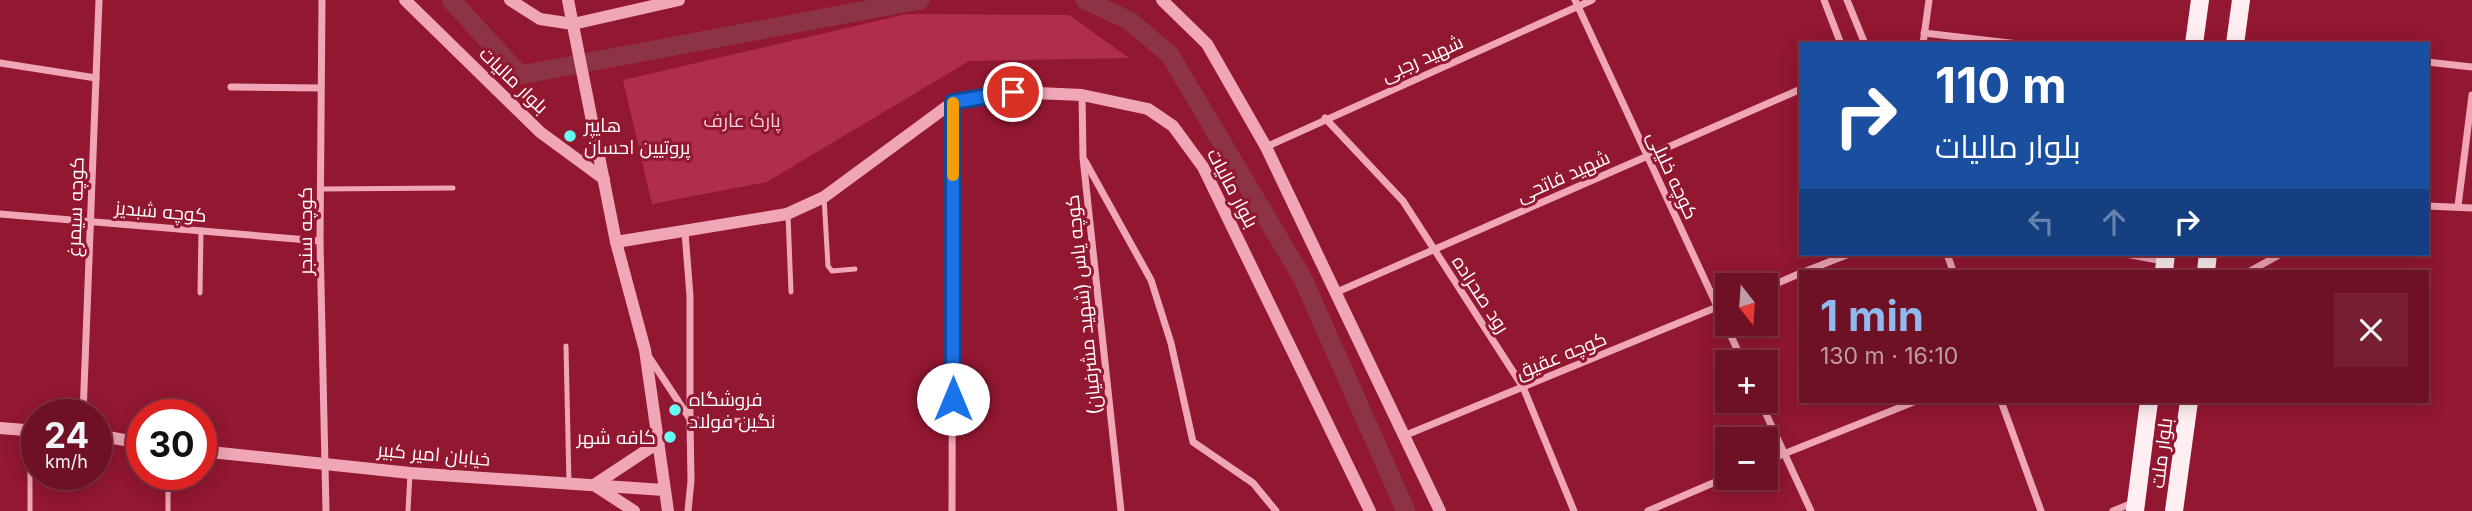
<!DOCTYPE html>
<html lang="en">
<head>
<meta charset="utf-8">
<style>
	:root { --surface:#6e1125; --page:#761f32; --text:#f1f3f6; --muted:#bf9da7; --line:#803142; --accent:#90b9f0 }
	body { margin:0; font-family:Inter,Cairo,sans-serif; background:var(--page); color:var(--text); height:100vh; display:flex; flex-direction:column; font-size:26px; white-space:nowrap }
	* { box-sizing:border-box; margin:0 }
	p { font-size:23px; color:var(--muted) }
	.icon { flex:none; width:38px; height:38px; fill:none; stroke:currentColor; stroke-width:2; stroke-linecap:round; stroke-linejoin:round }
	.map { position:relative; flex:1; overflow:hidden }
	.panel { position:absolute; left:1799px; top:270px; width:630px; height:133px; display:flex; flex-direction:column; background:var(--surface); border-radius:0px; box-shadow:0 4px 18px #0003,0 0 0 2px var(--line) }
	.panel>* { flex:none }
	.guide { position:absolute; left:1799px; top:42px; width:630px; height:214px; border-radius:0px; box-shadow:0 4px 18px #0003,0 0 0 2px var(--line); background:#1a4fa0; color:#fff; overflow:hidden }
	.needle { width:46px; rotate:163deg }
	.fabs { position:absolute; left:1715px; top:273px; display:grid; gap:14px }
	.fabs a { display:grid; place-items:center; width:63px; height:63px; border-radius:0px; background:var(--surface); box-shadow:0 4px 18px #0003,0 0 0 2px var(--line); font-size:35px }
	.speed { position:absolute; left:21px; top:399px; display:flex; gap:14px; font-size:35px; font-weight:700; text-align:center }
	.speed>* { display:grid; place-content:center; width:91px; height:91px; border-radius:50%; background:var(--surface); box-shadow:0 4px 18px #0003,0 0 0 2px var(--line); line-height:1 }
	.speed small { font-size:18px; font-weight:400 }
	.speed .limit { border:10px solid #d22; background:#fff; color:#111 }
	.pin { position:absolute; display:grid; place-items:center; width:60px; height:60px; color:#fff; margin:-30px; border:4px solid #fff; border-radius:50%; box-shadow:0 2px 7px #0007 }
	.me { position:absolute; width:77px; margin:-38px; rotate:0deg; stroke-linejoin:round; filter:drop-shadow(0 0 5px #0008) }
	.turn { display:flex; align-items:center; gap:24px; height:147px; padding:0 21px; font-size:32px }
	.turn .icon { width:91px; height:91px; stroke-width:2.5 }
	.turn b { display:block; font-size:49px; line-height:60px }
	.lanes { display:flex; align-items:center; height:66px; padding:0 21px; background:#0003; justify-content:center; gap:35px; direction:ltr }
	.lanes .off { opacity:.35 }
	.round { display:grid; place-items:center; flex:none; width:74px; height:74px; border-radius:0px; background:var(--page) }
	.overview { display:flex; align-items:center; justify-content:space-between; height:119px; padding:0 21px }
	h1 { font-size:42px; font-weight:700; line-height:52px; color:var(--accent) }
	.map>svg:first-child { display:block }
</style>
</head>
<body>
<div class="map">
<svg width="2472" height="511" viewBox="0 0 2472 511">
	<rect width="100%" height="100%" fill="#921731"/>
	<path fill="#b12e4b" d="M 907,14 L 1069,15 L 1129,58 L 969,61 L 767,182 L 652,204 L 623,80 Z"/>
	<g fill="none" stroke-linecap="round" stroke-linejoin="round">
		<g stroke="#8d3346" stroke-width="19">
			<path d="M 451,0 L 520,75 L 920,0"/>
			<path d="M 1085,0 L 1130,21 L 1170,55 L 1303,279 L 1406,511"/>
		</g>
		<g stroke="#f0a6b7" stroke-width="5">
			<path d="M 320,189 L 453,188"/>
			<path d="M 824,197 L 828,266 L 832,271 L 855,269"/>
			<path d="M 788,215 L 791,292"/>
			<path d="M 200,293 L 201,230"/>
			<path d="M 566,346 L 569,484"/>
			<path d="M 690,419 L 768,421"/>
			<path d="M 168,474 L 168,511"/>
			<path d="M 30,511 L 30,431"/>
			<path d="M 408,511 L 410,473"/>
		</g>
		<g stroke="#f0a6b7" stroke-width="7">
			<path d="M 322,0 L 320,241 L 326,511"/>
			<path d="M 1575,0 L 1743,362"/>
			<path d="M 1824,0 L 1841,44"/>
			<path d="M 1847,0 L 1865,44"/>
			<path d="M 1924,33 L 2018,44"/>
			<path d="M 1923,44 L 1929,0"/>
			<path d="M 2427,62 L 2472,67"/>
			<path d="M 0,63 L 96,78"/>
			<path d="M 231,87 L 321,88"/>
			<path d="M 1082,95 L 1083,158 L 1121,511"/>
			<path d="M 1325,118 L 1403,201 L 1523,387 L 1574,511"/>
			<path d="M 1266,147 L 1592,0"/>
			<path d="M 1085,161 L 1151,280 L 1171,343 L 1193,442 L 1253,483 L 1276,511"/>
			<path d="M 2427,206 L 2472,208"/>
			<path d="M 2458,206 L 2472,95"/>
			<path d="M 0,214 L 320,241"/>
			<path d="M 1947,254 L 1953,271"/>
			<path d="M 2126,254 L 2163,261"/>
			<path d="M 1806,271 L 1849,254"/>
			<path d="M 2250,271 L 2281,254"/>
			<path d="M 1766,288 L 1801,273"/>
			<path d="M 1337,292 L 1801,89"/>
			<path d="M 649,357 L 690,419 L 690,296 L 685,232"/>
			<path d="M 1760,401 L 1811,511"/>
			<path d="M 2001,401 L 2041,511"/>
			<path d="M 83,415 L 99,0"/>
			<path d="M 1406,435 L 1727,303"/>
			<path d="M 1766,461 L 1916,401"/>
			<path d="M 688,511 L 691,481 L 690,419"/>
			<path d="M 952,511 L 953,102"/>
			<path d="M 1648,511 L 1727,477"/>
			<path d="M 2113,511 L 2135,502"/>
		</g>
		<g stroke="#f0a6b7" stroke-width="12">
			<path d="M 405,0 L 540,132 L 604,179"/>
			<path d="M 510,0 L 540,19 L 573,24 L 679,0"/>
			<path d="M 568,0 L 616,242 L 645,350 L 668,511"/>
			<path d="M 1162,0 L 1207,44 L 1266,147 L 1440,511"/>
			<path d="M 616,242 L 787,214 L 824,197 L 953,102 L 1013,92 L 1082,95 L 1148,109 L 1173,126 L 1203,167 L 1370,511"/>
			<path d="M 0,428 L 37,431"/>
			<path d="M 96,435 L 142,443"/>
			<path d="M 201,451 L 410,473 L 664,490"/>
			<path d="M 634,511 L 594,485 L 659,442"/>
		</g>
		<g stroke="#ffeff2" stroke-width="18">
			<path d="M 2194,44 L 2200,0"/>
			<path d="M 2235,44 L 2241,0"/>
			<path d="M 2164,271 L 2166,254"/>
			<path d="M 2206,271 L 2208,254"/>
			<path d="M 2135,511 L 2149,401"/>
			<path d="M 2174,511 L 2189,401"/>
		</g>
	</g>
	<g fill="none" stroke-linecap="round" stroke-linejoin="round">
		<defs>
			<path id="route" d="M 953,399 L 953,102 L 1013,92"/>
		</defs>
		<use href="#route" stroke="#114b97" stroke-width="18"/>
		<use href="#route" stroke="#1a73e8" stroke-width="12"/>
		<path stroke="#f59e0b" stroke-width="12" d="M 953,175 L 953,103"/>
	</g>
	<g fill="#65fff5" stroke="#921731" stroke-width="2.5">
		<circle cx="570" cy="136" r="7"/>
		<circle cx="675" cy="410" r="7"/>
		<circle cx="670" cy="437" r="7"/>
	</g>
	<g text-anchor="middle" stroke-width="6" stroke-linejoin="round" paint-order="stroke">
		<g font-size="19" fill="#fff" stroke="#921731">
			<text transform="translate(1422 58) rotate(-24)" y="7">شهید رجبی</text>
			<text transform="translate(514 80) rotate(44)" y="7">بلوار مالیات</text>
			<text transform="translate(1673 175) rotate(65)" y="7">کوچه خلیلی</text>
			<text transform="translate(1563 176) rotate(-24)" y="7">شهید فاتحی</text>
			<text transform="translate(1233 188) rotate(62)" y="7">بلوار مالیات</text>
			<text transform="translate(75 207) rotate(-88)" y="7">کوچه سیمرغ</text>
			<text transform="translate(161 211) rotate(5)" y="7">کوچه شبدیز</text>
			<text transform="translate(305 231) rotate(-90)" y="7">کوچه سنجر</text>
			<text transform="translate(1481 294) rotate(57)" y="7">رود صحراده</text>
			<text transform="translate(1083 305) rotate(-96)" y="7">کوچه یاس (شهید مشرفیان)</text>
			<text transform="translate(1561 355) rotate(-22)" y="7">کوچه عقیق</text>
			<text transform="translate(2161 453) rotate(-83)" y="7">بلوار ملت</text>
			<text transform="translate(434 454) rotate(5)" y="7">خیابان امیر کبیر</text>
		</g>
		<g font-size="19" fill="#fbcdd7" stroke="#921731">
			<text x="742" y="127">پارک عارف</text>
		</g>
		<g font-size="19" fill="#fff" stroke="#921731" text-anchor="start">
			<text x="584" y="132">هایپر<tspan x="584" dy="22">پروتیین احسان</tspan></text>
			<text x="689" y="406">فروشگاه<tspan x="689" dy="22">نگین فولاد</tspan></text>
			<text x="656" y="444" text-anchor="end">کافه شهر</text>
		</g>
	</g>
</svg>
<div class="fabs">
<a><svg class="needle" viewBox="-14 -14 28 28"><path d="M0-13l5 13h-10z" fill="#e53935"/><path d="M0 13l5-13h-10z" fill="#bf9da7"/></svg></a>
<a>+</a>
<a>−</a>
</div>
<div class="speed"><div>24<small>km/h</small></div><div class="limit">30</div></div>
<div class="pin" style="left:1013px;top:92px;background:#d93025"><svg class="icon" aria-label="arrive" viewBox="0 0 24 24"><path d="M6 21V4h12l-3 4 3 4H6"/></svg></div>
<svg class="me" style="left:953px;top:399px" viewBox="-20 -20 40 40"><circle r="19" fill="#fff"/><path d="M0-13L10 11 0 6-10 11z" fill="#1a73e8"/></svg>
<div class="guide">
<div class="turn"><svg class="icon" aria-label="right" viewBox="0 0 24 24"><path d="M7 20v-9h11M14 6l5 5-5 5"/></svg><div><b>110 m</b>بلوار مالیات</div></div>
<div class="lanes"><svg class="icon off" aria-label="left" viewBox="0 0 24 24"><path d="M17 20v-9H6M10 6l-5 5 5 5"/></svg><svg class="icon off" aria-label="ahead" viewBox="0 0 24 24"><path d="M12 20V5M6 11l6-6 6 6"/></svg><svg class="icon" aria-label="right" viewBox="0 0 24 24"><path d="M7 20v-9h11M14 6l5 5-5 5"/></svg></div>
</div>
<section class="panel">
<div class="overview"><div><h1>1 min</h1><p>130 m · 16:10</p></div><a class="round"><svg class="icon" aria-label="close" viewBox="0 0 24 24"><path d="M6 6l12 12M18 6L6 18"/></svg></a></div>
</section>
</div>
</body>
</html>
